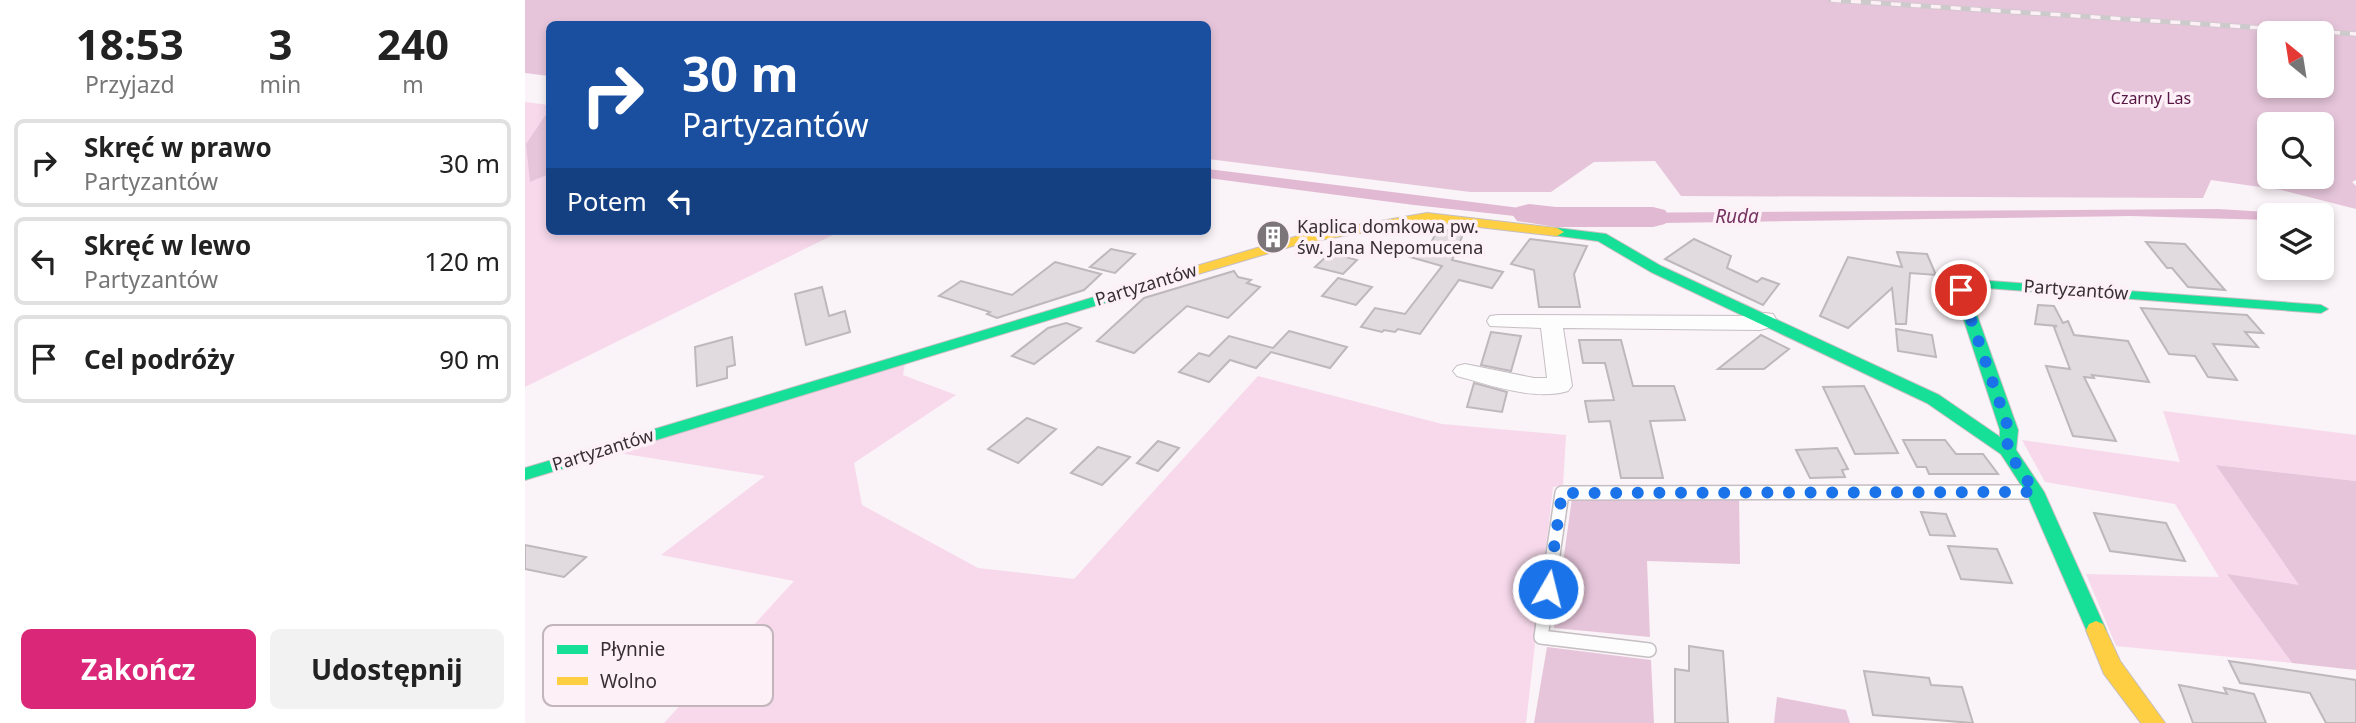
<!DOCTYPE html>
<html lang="pl">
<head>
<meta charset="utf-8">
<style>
	:root { --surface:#fff; --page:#f2f2f2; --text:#222; --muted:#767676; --line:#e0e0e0; --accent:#db2777 }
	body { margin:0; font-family:"Noto Sans",sans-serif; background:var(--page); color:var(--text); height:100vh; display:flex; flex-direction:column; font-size:26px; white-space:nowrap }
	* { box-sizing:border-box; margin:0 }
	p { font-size:23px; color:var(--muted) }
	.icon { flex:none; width:38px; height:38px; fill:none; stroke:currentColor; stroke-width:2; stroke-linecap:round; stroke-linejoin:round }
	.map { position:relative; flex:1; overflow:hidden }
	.sheet { display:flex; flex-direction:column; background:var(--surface); width:525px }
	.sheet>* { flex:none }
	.top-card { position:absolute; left:21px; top:21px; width:665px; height:214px; border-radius:10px; box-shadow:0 4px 10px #0003; background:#1a4fa0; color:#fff; overflow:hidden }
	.needle { width:46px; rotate:330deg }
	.tools { position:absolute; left:1732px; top:21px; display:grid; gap:14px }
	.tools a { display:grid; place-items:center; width:77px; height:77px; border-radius:10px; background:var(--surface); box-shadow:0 4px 10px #0003; font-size:35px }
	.pin { position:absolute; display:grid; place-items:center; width:60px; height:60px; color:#fff; margin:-30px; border:4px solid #fff; border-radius:50%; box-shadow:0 2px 7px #0007 }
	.me { position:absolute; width:77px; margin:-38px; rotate:8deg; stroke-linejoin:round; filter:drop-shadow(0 0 5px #0008) }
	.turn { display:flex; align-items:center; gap:24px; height:147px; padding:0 21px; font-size:32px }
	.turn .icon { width:91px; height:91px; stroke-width:2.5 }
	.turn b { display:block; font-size:49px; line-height:60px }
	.then { display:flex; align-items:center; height:66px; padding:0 21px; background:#0003; gap:14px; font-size:26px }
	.eta { display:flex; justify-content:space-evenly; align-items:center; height:119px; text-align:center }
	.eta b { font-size:42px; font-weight:700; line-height:49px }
	.primary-button { display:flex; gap:14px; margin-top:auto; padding:14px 21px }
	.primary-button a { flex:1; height:80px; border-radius:10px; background:var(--accent); color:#fff; font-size:28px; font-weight:700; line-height:80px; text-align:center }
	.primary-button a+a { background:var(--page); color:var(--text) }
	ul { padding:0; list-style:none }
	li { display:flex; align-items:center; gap:21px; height:88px; margin:0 14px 10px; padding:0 7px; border:4px solid var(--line); border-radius:10px }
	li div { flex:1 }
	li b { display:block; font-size:26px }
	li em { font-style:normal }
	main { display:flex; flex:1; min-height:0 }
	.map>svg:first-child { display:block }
</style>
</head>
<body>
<main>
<section class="sheet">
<div class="eta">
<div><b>18:53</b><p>Przyjazd</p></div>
<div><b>3</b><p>min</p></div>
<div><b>240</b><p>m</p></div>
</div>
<ul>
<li><svg class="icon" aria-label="right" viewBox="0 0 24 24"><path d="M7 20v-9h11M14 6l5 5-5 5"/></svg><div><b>Skręć w prawo</b><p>Partyzantów</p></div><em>30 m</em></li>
<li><svg class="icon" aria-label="left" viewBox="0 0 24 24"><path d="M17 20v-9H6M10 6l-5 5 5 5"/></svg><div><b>Skręć w lewo</b><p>Partyzantów</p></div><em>120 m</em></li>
<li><svg class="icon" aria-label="arrive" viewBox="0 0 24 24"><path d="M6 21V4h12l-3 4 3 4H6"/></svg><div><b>Cel podróży</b></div><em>90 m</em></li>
</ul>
<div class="primary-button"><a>Zakończ</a><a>Udostępnij</a></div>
</section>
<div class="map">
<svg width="1831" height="723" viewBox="0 0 1831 723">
	<rect width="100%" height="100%" fill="#faf3f7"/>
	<g fill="#f7d9eb">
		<path d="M 0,102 L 24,105 L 24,231 L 316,231 L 0,387 Z"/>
		<path d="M 380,363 L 378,375 L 431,395 L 329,463 L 337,505 L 453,568 L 549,579 L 733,376 L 917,424 L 1041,435 L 1038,486 L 1028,487 L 1001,723 L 139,723 L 269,581 L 136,555 L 240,476 L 87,452 Z"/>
		<path d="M 1638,411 L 1831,435 L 1831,481 L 1692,465 L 1775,586 L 1703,575 L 1767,663 L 1591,646 L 1561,574 L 1694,577 L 1650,504 L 1520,482 L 1497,440 L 1655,462 Z"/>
	</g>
	<g fill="#e6c5da" fill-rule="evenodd">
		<path d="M 0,0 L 1831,0 L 1831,180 L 1827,182 L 1831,186 L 1831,209 L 1756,190 L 1686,180 L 1678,198 L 1156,196 L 1130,161 L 1069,162 L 1026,192 L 945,192 L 683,159 L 682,24 L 24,24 L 24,76 L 0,73 ZM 1797,33 L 1797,86 L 1745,86 L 1745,33 ZM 1745,124 L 1797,124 L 1797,177 L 1745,177 Z"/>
		<path d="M 24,110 L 24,174 L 5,182 L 1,144 Z"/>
		<path d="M 1691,465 L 1831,481 L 1831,670 L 1767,663 L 1702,574 L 1774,585 Z"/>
		<path d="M 1214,496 L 1215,564 L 1122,561 L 1125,637 L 1029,628 L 1047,498 Z"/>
		<path d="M 1022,647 L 1126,660 L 1129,723 L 1009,723 Z"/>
		<path d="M 1252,697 L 1321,710 L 1325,723 L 1249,723 Z"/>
	</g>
	<g fill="#e2b9d3">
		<path d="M 683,169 L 1020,211 L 1060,212 L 1062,224 L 889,205 L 683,178 Z"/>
		<path d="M 1693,209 L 1790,215 L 1745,215 L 1745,220 L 1606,216 L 1073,224 L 1070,213 Z"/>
	</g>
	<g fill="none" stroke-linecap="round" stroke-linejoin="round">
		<path fill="#e2b9d3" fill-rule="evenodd" d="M 1004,204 L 1031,207 L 1128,207 L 1140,210 L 1145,217 L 1140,224 L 1128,227 L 1031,227 L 992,221 L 987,214 L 992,207 Z"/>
	</g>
	<g fill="#e1dade" stroke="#beb7bb" stroke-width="2">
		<path d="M 913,229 L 939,232 L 927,260 L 978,272 L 967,288 L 934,280 L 895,334 L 873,329 L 870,332 L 859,330 L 857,332 L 836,327 L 850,308 L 880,314 L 917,266 L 885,257 L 900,242 L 906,243 Z"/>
		<path d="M 1005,239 L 1062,246 L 1049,274 L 1055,307 L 1014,307 L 1009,270 L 986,264 Z"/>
		<path d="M 1169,239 L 1206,256 L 1202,268 L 1232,282 L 1237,278 L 1254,284 L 1238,305 L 1140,259 Z"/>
		<path d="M 1621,242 L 1660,244 L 1700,290 L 1663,287 L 1647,268 L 1642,268 Z"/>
		<path d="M 586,249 L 610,254 L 590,273 L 565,267 Z"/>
		<path d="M 1372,252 L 1402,254 L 1411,275 L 1385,273 L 1381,324 L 1371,324 L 1367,288 L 1323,328 L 1295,316 L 1323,257 L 1377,267 Z"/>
		<path d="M 805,253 L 832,260 L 818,274 L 790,267 Z"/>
		<path d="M 530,262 L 576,274 L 559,290 L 472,318 L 462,314 L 465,312 L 414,296 L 436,281 L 487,295 Z"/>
		<path d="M 709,271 L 713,277 L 726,280 L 722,283 L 735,287 L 703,318 L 662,306 L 609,353 L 572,341 L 619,298 Z"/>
		<path d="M 813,278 L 847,287 L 831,305 L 797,296 Z"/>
		<path d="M 297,287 L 304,316 L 320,311 L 325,332 L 281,345 L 270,294 Z"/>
		<path d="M 1513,305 L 1529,306 L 1538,323 L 1543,321 L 1549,335 L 1603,341 L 1624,382 L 1567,375 L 1569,378 L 1559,377 L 1591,441 L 1548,436 L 1521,366 L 1545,369 L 1529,327 L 1532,326 L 1510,324 Z"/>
		<path d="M 1616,308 L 1722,315 L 1738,333 L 1720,332 L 1733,347 L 1688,344 L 1712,380 L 1683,377 L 1670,356 L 1644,354 Z"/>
		<path d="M 541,323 L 556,328 L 509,364 L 487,356 L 523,328 Z"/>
		<path d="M 1371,329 L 1407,335 L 1411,357 L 1373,351 Z"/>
		<path d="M 764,331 L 822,347 L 805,368 L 746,352 L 731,368 L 705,360 L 684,382 L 654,372 L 674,353 L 684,356 L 704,336 L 748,348 Z"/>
		<path d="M 966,332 L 996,336 L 986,371 L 956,365 Z"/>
		<path d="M 1236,335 L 1264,349 L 1239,369 L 1193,369 Z"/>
		<path d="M 207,337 L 210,365 L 202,367 L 202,378 L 172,386 L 170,347 Z"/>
		<path d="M 1054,340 L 1096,340 L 1108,386 L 1149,386 L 1160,420 L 1125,421 L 1138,478 L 1096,478 L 1085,421 L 1064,422 L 1060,401 L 1089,400 L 1080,363 L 1058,363 Z"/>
		<path d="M 949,383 L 982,392 L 977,412 L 942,407 Z"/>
		<path d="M 1339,386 L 1373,453 L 1330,454 L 1298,387 Z"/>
		<path d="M 502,418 L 531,429 L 493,463 L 463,449 Z"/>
		<path d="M 1378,440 L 1420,440 L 1431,454 L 1458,454 L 1473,474 L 1404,474 L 1401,467 L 1392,467 Z"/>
		<path d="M 633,441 L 654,448 L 633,471 L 612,463 Z"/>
		<path d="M 573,447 L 605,457 L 577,485 L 546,473 Z"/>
		<path d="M 1312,448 L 1323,469 L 1317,470 L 1320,477 L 1285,478 L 1271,450 Z"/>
		<path d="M 1396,512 L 1421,514 L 1430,536 L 1405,535 Z"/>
		<path d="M 1569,513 L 1641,523 L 1660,561 L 1585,551 Z"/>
		<path d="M 0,545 L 61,557 L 39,577 L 0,569 Z"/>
		<path d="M 1423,546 L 1472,549 L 1487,583 L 1436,579 Z"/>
		<path d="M 1164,646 L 1198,651 L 1203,723 L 1150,723 L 1150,669 L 1164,671 Z"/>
		<path d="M 1704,661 L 1831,680 L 1831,723 L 1801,723 L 1785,693 L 1715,683 Z"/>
		<path d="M 1339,671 L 1404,678 L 1406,685 L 1437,687 L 1448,723 L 1348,715 Z"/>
		<path d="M 1654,685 L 1702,694 L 1699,688 L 1729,694 L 1741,723 L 1668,723 Z"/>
	</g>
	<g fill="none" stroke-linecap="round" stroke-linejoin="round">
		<defs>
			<path id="lane" d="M 1124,650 L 1016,637 L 1037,493 L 1503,492"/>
			<path id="street" d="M 1240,313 L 1248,314 L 1251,319 L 1243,328 L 1235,330 L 1038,328 L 1047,386 L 1043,391 C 1009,401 965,385 932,376 L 928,371 L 932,366 L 940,364 L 1009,378 L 1022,378 L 1016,328 L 965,326 L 962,321 L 965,316 L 973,315 L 1230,316 Z"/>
			<g id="fast">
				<path d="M 1032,228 L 1081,234 L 1136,266 L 1414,395 L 1475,437 L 1475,430 L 1429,290 L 1438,279 L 1796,305 L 1803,309 L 1796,313 L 1447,287 L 1443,290 L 1493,430 L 1491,450 L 1519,492 L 1581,630 L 1578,636 L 1571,639 L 1564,636 L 1502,494 L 1476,454 L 1402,403 L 1126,272 L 1073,241 L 1027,235 L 1027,229 Z"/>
				<path d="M 646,274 L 651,275 L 653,278 L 651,281 L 0,480 L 0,468 Z"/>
			</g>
			<g id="slow">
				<path d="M 902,213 L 1032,228 L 1039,232 L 1032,236 L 902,221 L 778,243 L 646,282 L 639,278 L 641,275 L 776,235 Z"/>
				<path d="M 1571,621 L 1578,624 L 1595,661 L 1640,723 L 1616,723 L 1579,674 L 1561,630 L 1564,624 Z"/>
			</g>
		</defs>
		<use href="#lane" stroke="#c5bec2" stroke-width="16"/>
		<use href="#street" stroke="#c5bec2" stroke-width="2"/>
		<use href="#fast" stroke="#c5bec2" stroke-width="2"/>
		<use href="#slow" stroke="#c5bec2" stroke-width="2"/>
		<use href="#lane" stroke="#fefdfe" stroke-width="13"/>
		<use href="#street" fill="#fefdfe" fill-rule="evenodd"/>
		<use href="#fast" fill="#16e098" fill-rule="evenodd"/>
		<use href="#slow" fill="#ffcf43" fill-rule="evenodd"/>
		<defs>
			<path id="rail" d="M 1306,0 L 1831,34"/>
		</defs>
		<use href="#rail" stroke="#cdcacc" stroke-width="5"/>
		<use href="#rail" stroke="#fdf0f7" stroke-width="3.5" stroke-dasharray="10" stroke-linecap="butt"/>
	</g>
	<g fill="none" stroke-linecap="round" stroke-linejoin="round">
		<path stroke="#1a73e8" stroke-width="12" stroke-dasharray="0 21.6" d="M 1023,589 L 1037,493 L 1510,492 L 1482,450 L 1484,430 L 1436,290"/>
	</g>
	<defs>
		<symbol id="building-disc" viewBox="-11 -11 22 22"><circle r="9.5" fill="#7b7478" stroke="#fdf0f7"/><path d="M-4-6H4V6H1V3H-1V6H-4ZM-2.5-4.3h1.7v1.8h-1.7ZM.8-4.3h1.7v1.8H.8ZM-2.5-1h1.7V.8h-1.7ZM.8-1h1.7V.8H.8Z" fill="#fff"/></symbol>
	</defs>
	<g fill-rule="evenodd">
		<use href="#building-disc" x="729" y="218" width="38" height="38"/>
	</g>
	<g text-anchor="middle" stroke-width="7" stroke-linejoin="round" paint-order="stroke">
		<g font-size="16" fill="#571744" stroke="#fdf0f7">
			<text x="1626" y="104">Czarny Las</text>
		</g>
		<g font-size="18" fill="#372f33" stroke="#fdf0f7" text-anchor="start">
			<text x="772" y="233">Kaplica domkowa pw.<tspan x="772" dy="21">św. Jana Nepomucena</tspan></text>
		</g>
		<g font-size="18" fill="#372f33" stroke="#fdf0f7">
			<text transform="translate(621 285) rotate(-17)" y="6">Partyzantów</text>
			<text transform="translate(1551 290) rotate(4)" y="6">Partyzantów</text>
			<text transform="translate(78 450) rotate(-17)" y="6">Partyzantów</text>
		</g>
		<g font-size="19" font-style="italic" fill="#763461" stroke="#fdf0f7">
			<text x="1212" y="223">Ruda</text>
		</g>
	</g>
	<rect x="18" y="625" width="230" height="81" rx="10" fill="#fdf0f7" stroke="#c2b6bc" stroke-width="2"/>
	<rect x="32" y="645" width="31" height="9" fill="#16e098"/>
	<rect x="32" y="677" width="31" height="8" fill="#ffcf43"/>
	<g font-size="19" fill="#372f33">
		<text x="75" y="656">Płynnie</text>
		<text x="75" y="688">Wolno</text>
	</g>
</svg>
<div class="tools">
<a><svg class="needle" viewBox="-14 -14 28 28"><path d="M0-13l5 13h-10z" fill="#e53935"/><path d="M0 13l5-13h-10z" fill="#767676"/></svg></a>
<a><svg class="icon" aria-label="search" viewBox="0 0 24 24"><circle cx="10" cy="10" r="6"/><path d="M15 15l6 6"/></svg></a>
<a><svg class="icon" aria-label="layers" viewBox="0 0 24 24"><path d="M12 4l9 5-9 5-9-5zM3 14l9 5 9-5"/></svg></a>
</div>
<div class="pin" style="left:1436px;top:290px;background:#d93025"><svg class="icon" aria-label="arrive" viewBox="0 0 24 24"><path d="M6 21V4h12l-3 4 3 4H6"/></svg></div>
<svg class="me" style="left:1023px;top:589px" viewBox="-20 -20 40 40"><circle r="17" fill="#1a73e8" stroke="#fff" stroke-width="3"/><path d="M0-11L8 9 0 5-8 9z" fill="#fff"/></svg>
<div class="top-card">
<div class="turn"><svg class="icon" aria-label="right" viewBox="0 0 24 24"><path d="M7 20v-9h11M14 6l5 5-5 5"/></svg><div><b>30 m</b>Partyzantów</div></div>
<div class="then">Potem<svg class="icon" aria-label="left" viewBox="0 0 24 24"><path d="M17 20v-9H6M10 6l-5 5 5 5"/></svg></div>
</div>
</div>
</main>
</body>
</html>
